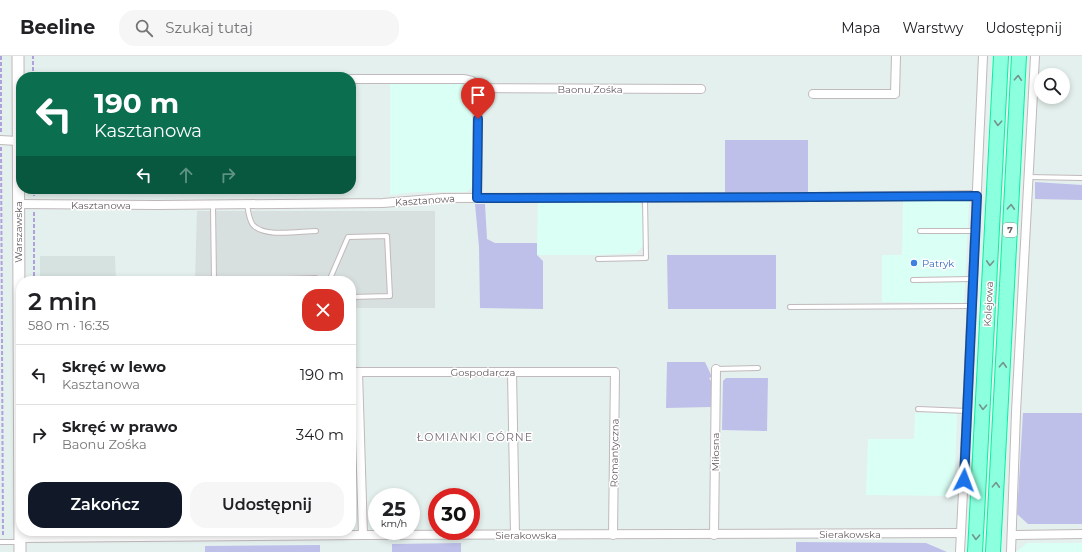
<!DOCTYPE html>
<html lang="pl">
<head>
<meta charset="utf-8">
<style>
	:root { --surface:#fff; --page:#f6f6f6; --text:#202124; --muted:#757577; --line:#e0e0e0; --accent:#111827 }
	body { margin:0; font-family:Montserrat,sans-serif; background:var(--page); color:var(--text); height:100vh; display:flex; flex-direction:column; font-size:15px; white-space:nowrap }
	* { box-sizing:border-box; margin:0 }
	p { font-size:13px; color:var(--muted) }
	.icon { flex:none; width:22px; height:22px; fill:none; stroke:currentColor; stroke-width:2; stroke-linecap:round; stroke-linejoin:round }
	.map { position:relative; flex:1; overflow:hidden }
	.drawer { position:absolute; left:16px; top:220px; width:340px; height:260px; display:flex; flex-direction:column; background:var(--surface); border-radius:16px; box-shadow:0 2px 6px #0003 }
	.drawer>* { flex:none }
	.hud { position:absolute; left:16px; top:16px; width:340px; height:122px; border-radius:16px; box-shadow:0 2px 6px #0003; background:#0b6e4f; color:#fff; overflow:hidden }
	.controls { position:absolute; left:1034px; top:12px; display:grid; gap:8px }
	.controls a { display:grid; place-items:center; width:36px; height:36px; border-radius:50%; background:var(--surface); box-shadow:0 2px 6px #0003; font-size:20px }
	.speed { position:absolute; left:368px; top:432px; display:flex; gap:8px; font-size:20px; font-weight:700; text-align:center }
	.speed>* { display:grid; place-content:center; width:52px; height:52px; border-radius:50%; background:var(--surface); box-shadow:0 2px 6px #0003; line-height:1 }
	.speed small { font-size:10px; font-weight:400 }
	.speed .limit { border:6px solid #d22; background:#fff; color:#111 }
	.pin { position:absolute; display:grid; place-items:center; width:34px; height:34px; color:#fff; margin:-41px -17px; border-radius:50% 50% 50% 0; rotate:-45deg; box-shadow:0 0 4px #0007 }
	.pin .icon { rotate:45deg }
	.me { position:absolute; width:44px; margin:-22px; rotate:3deg; stroke-linejoin:round; filter:drop-shadow(0 0 3px #0008) }
	.turn { display:flex; align-items:center; gap:14px; height:84px; padding:0 12px; font-size:18px }
	.turn .icon { width:52px; height:52px; stroke-width:2.5 }
	.turn b { display:block; font-size:28px; line-height:34px }
	.lanes { display:flex; align-items:center; height:38px; padding:0 12px; background:#0003; justify-content:center; gap:20px; direction:ltr }
	.lanes .off { opacity:.35 }
	.round { display:grid; place-items:center; flex:none; width:42px; height:42px; border-radius:16px; background:var(--page) }
	.head { display:flex; align-items:center; justify-content:space-between; height:68px; padding:0 12px }
	h1 { font-size:24px; font-weight:600; line-height:30px }
	.action { display:flex; gap:8px; margin-top:auto; padding:8px 12px }
	.action a { flex:1; height:46px; border-radius:16px; background:var(--accent); color:#fff; font-size:16px; font-weight:600; line-height:46px; text-align:center }
	.action a+a { background:var(--page); color:var(--text) }
	ul { padding:0; list-style:none }
	li { display:flex; align-items:center; gap:12px; height:60px; padding:0 12px; border-top:1px solid var(--line) }
	li div { flex:1 }
	li b { display:block; font-size:15px }
	li em { font-style:normal }
	header { display:flex; align-items:center; gap:24px; box-sizing:border-box; height:56px; padding:0 20px; background:var(--surface); border-bottom:1px solid var(--line) }
	header strong { font-size:19px }
	nav { display:flex; gap:22px; margin-inline-start:auto; font-size:14px }
	.search { width:280px; height:36px; background:var(--page); display:flex; align-items:center; gap:10px; box-sizing:border-box; padding:0 14px; border-radius:16px; color:var(--muted); font-size:15px }
	.map>svg:first-child { display:block }
</style>
</head>
<body>
<header>
<strong>Beeline</strong>
<div class="search"><svg class="icon" aria-label="search" viewBox="0 0 24 24"><circle cx="10" cy="10" r="6"/><path d="M15 15l6 6"/></svg>Szukaj tutaj</div>
<nav><a>Mapa</a><a>Warstwy</a><a>Udostępnij</a></nav>
</header>
<div class="map">
<svg width="1082" height="496" viewBox="0 0 1082 496">
	<rect width="100%" height="100%" fill="#e4f0ed"/>
	<g fill="#dafff5">
		<path d="M 390,28 L 465,28 L 472,36 L 472,131 L 467,136 L 416,136 L 390,139 Z"/>
		<path d="M 639,145 L 643,155 L 643,190 L 636,197 L 597,199 L 537,199 L 538,146 Z"/>
		<path d="M 903,145 L 969,145 L 964,247 L 882,246 L 882,199 L 902,199 Z"/>
		<path d="M 955,356 L 957,358 L 954,440 L 866,439 L 868,383 L 914,383 L 915,357 Z"/>
		<path d="M 1027,487 L 1082,487 L 1082,496 L 1016,496 Z"/>
	</g>
	<path fill="#d8e0df" d="M 197,155 L 435,155 L 435,252 L 351,252 L 351,225 L 195,225 Z"/>
	<path fill="#d5e2df" d="M 40,200 L 115,200 L 116,225 L 40,225 Z"/>
	<g fill="#bfc0e9">
		<rect x="725" y="84" width="83" height="53"/>
		<path d="M 1035,126 L 1082,129 L 1082,144 L 1035,143 Z"/>
		<path d="M 475,148 L 485,148 L 487,183 L 495,187 L 537,187 L 537,199 L 543,205 L 543,253 L 480,252 L 479,191 Z"/>
		<path d="M 667,199 L 776,199 L 776,253 L 668,253 Z"/>
		<path d="M 667,306 L 705,306 L 712,321 L 709,322 L 711,325 L 711,351 L 666,352 Z"/>
		<path d="M 726,322 L 768,322 L 767,375 L 722,374 L 723,325 Z"/>
		<path d="M 1023,357 L 1082,357 L 1082,468 L 1028,468 L 1017,458 Z"/>
		<path d="M 796,486 L 926,487 L 947,496 L 796,496 Z"/>
		<path d="M 461,487 L 461,496 L 392,496 L 392,488 Z"/>
		<path d="M 320,489 L 320,496 L 205,496 L 205,490 Z"/>
	</g>
	<g fill="none" stroke-linecap="round" stroke-linejoin="round">
		<defs>
			<g id="lane">
				<path d="M 1028,121 L 1082,122"/>
				<path d="M 247,148 C 248,155 249,164 253,169 C 265,182 300,175 316,175"/>
				<path d="M 213,149 L 214,225"/>
				<path d="M 920,175 L 975,175"/>
				<path d="M 598,203 L 646,202 L 645,142"/>
				<path d="M 913,224 L 973,223"/>
				<path d="M 223,225 L 316,222 L 319,225"/>
				<path d="M 329,225 L 348,181 L 387,180 L 390,240 L 351,241"/>
				<path d="M 790,251 L 971,250"/>
				<path d="M 716,313 L 758,312"/>
				<path d="M 918,353 L 967,355"/>
				<path d="M 0,486 L 19,486"/>
			</g>
			<g id="street">
				<path d="M 351,23 L 463,23 C 471,24 475,25 478,32 L 701,33"/>
				<path d="M 813,38 L 895,38 L 896,0"/>
				<path d="M 0,84 L 18,85"/>
				<path d="M 477,142 L 478,32"/>
				<path d="M 18,148 L 157,149 L 383,147 L 443,142 L 814,141 L 977,139"/>
				<path d="M 351,316 L 615,316 L 613,479"/>
				<path d="M 358,316 L 363,479"/>
				<path d="M 512,316 L 515,479"/>
				<path d="M 714,479 L 716,313"/>
				<path d="M 1012,479 L 1082,478"/>
				<path d="M 19,482 L 363,479 L 961,477"/>
				<path d="M 960,496 L 967,355 L 983,0"/>
				<path d="M 1011,496 L 1016,356 L 1035,0"/>
			</g>
			<path id="secondary" d="M 18,0 L 20,496"/>
			<g id="highway">
				<path d="M 975,496 L 1001,0"/>
				<path d="M 993,496 L 1019,0"/>
			</g>
		</defs>
		<use href="#lane" stroke="#c1b9bc" stroke-width="6"/>
		<use href="#street" stroke="#c1b9bc" stroke-width="10"/>
		<use href="#secondary" stroke="#c1b8bb" stroke-width="13"/>
		<use href="#highway" stroke="#00f4a0" stroke-width="16"/>
		<g stroke="#aea1dc" stroke-width="2" stroke-dasharray="4 2" stroke-linecap="butt">
			<path d="M 1,0 L 1,77"/>
			<path d="M 33,21 L 33,0"/>
			<path d="M 1,91 L 3,481"/>
			<path d="M 34,133 L 34,140"/>
			<path d="M 34,156 L 34,225"/>
		</g>
		<use href="#lane" stroke="#fff" stroke-width="4"/>
		<use href="#street" stroke="#fff" stroke-width="8"/>
		<use href="#secondary" stroke="#fff" stroke-width="11"/>
		<use href="#highway" stroke="#8cffde" stroke-width="14"/>
	</g>
	<defs><path id="oneway-chevron" d="M-2-3.5L2.5 0L-2 3.5" fill="none" stroke-width="1.6" stroke-linecap="round" stroke-linejoin="round"/></defs>
	<g stroke="#73958d">
		<use href="#oneway-chevron" transform="translate(1018 22) rotate(-87)"/>
		<use href="#oneway-chevron" transform="translate(998 67) rotate(93)"/>
		<use href="#oneway-chevron" transform="translate(1011 151) rotate(-87)"/>
		<use href="#oneway-chevron" transform="translate(990 207) rotate(93)"/>
		<use href="#oneway-chevron" transform="translate(1003 309) rotate(-87)"/>
		<use href="#oneway-chevron" transform="translate(983 351) rotate(93)"/>
		<use href="#oneway-chevron" transform="translate(996 429) rotate(-87)"/>
		<use href="#oneway-chevron" transform="translate(976 481) rotate(93)"/>
	</g>
	<g fill="none" stroke-linecap="round" stroke-linejoin="round">
		<defs>
			<path id="route" d="M 478,63 L 477,142 L 814,141 L 977,140 L 964,424"/>
		</defs>
		<use href="#route" stroke="#114b97" stroke-width="10"/>
		<use href="#route" stroke="#1a73e8" stroke-width="7"/>
	</g>
	<circle fill="#3f7fe0" stroke="#fff" stroke-width="1.5" cx="914" cy="207" r="4"/>
	<g text-anchor="middle" stroke-width="3" stroke-linejoin="round" paint-order="stroke">
		<rect fill="#fff" stroke="#948d90" stroke-width="1" x="1003" y="167" width="14" height="14" rx="3"/>
		<g font-size="9" font-weight="bold" fill="#665c61">
			<text x="1010" y="177">7</text>
		</g>
		<g font-size="10" fill="#665c61" stroke="#fff">
			<text x="590" y="37">Baonu Zośka</text>
			<text transform="translate(425 144) rotate(-4)" y="4">Kasztanowa</text>
			<text x="101" y="153">Kasztanowa</text>
			<text transform="translate(18 176) rotate(-90)" y="4">Warszawska</text>
			<text transform="translate(988 248) rotate(-87)" y="4">Kolejowa</text>
			<text x="483" y="320">Gospodarcza</text>
			<text transform="translate(715 396) rotate(-90)" y="4">Miłosna</text>
			<text transform="translate(614 397) rotate(-89)" y="4">Romantyczna</text>
			<text x="850" y="482">Sierakowska</text>
			<text x="526" y="483">Sierakowska</text>
		</g>
		<g font-size="10" fill="#366cbe" stroke="#fff" text-anchor="start">
			<text x="922" y="211">Patryk</text>
		</g>
		<g font-size="11" letter-spacing="1" fill="#786d73" stroke="#fff">
			<text x="475" y="385">ŁOMIANKI GÓRNE</text>
		</g>
	</g>
</svg>
<div class="controls">
<a><svg class="icon" aria-label="search" viewBox="0 0 24 24"><circle cx="10" cy="10" r="6"/><path d="M15 15l6 6"/></svg></a>
</div>
<div class="speed"><div>25<small>km/h</small></div><div class="limit">30</div></div>
<div class="pin" style="left:478px;top:63px;background:#d93025"><svg class="icon" aria-label="arrive" viewBox="0 0 24 24"><path d="M6 21V4h12l-3 4 3 4H6"/></svg></div>
<svg class="me" style="left:964px;top:424px" viewBox="-20 -20 40 40"><path d="M0-17L14 15 0 8-14 15z" fill="#1a73e8" stroke="#fff" stroke-width="4"/></svg>
<div class="hud">
<div class="turn"><svg class="icon" aria-label="left" viewBox="0 0 24 24"><path d="M17 20v-9H6M10 6l-5 5 5 5"/></svg><div><b>190 m</b>Kasztanowa</div></div>
<div class="lanes"><svg class="icon" aria-label="left" viewBox="0 0 24 24"><path d="M17 20v-9H6M10 6l-5 5 5 5"/></svg><svg class="icon off" aria-label="ahead" viewBox="0 0 24 24"><path d="M12 20V5M6 11l6-6 6 6"/></svg><svg class="icon off" aria-label="right" viewBox="0 0 24 24"><path d="M7 20v-9h11M14 6l5 5-5 5"/></svg></div>
</div>
<section class="drawer">
<div class="head"><div><h1>2 min</h1><p>580 m · 16:35</p></div><a class="round" style="background:#d93025;color:#fff"><svg class="icon" aria-label="close" viewBox="0 0 24 24"><path d="M6 6l12 12M18 6L6 18"/></svg></a></div>
<ul>
<li><svg class="icon" aria-label="left" viewBox="0 0 24 24"><path d="M17 20v-9H6M10 6l-5 5 5 5"/></svg><div><b>Skręć w lewo</b><p>Kasztanowa</p></div><em>190 m</em></li>
<li><svg class="icon" aria-label="right" viewBox="0 0 24 24"><path d="M7 20v-9h11M14 6l5 5-5 5"/></svg><div><b>Skręć w prawo</b><p>Baonu Zośka</p></div><em>340 m</em></li>
</ul>
<div class="action"><a>Zakończ</a><a>Udostępnij</a></div>
</section>
</div>
</body>
</html>
